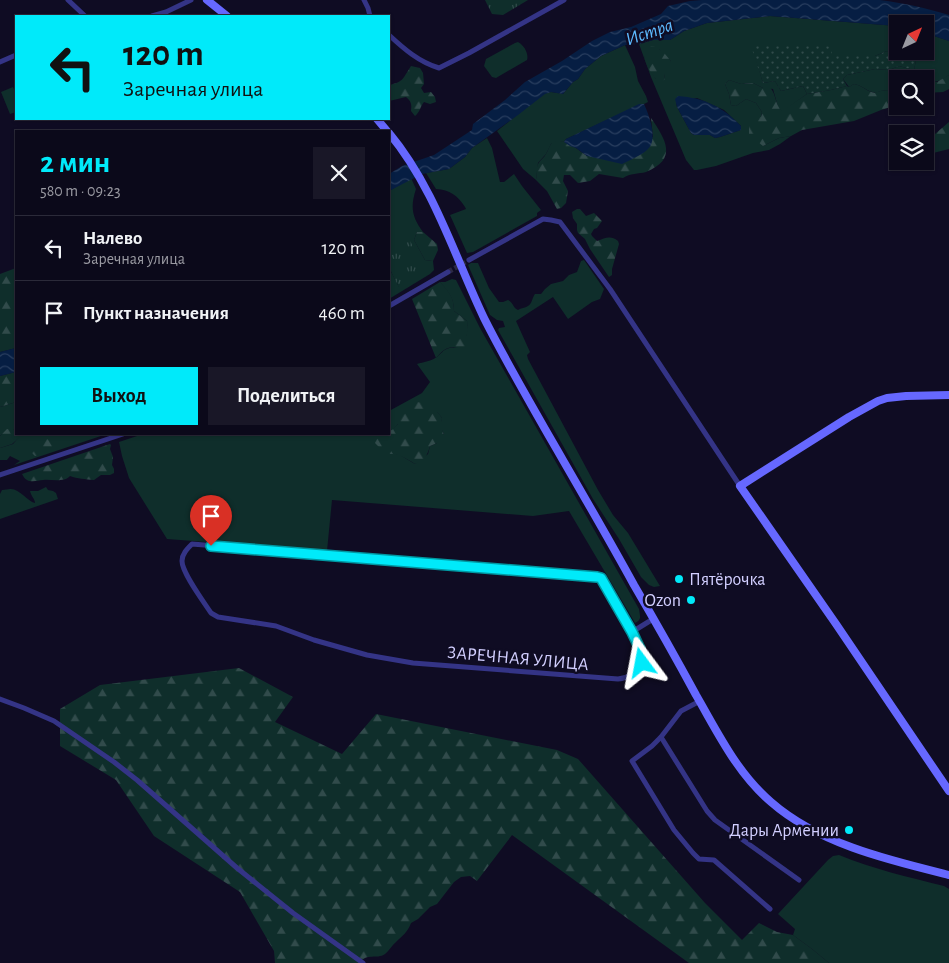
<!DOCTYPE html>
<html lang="ru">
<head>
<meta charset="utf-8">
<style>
	:root { --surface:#0b091a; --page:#191727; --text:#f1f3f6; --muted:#9a9aa2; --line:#2b2a39; --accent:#00eafa }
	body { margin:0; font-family:"Alegreya Sans",sans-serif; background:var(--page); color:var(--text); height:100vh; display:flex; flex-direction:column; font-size:19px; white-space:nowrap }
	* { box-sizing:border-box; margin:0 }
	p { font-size:16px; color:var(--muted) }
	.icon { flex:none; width:28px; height:28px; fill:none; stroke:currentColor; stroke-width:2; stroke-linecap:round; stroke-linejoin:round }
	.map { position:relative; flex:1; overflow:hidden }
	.sheet { position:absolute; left:15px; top:130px; width:375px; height:305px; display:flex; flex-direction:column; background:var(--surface); border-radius:0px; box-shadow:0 1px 4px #0004,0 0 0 1px var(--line) }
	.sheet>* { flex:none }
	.guide { position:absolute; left:15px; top:15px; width:375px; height:105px; border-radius:0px; box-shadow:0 1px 4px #0004,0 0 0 1px var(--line); background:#00eafa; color:#111; overflow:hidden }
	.needle { width:32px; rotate:43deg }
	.controls { position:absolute; left:889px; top:15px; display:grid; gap:10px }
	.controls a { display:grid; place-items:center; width:45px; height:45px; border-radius:0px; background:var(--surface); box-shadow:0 1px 4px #0004,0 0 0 1px var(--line); font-size:25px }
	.pin { position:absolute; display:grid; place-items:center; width:42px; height:42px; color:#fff; margin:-51px -21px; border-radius:50% 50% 50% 0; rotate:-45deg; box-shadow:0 0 5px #0007 }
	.pin .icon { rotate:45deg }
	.me { position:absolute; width:55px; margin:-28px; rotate:347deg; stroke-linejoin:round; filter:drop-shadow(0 0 4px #0008) }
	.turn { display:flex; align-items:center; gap:18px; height:105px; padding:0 25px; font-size:22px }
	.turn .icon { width:65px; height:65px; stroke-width:2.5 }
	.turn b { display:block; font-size:35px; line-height:42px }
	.round { display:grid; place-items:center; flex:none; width:52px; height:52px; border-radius:0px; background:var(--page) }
	.head { display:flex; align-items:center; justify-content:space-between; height:85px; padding:0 25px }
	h1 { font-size:30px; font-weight:700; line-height:38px; color:var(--accent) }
	.button { display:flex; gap:10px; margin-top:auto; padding:10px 25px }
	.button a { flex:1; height:58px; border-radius:0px; background:var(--accent); color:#111; font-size:20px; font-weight:700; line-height:58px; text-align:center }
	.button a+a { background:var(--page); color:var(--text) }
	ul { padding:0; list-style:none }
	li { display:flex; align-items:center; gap:15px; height:65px; padding:0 25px; border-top:1px solid var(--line) }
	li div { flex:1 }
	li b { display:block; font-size:19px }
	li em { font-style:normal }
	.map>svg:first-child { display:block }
</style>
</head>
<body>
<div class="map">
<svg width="949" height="963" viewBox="0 0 949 963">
	<defs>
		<pattern id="forest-firs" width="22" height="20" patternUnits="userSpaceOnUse" patternTransform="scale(1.25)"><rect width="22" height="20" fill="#0f2e2b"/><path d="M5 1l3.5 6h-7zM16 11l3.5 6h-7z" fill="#314b4b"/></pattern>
		<pattern id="park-tufts" width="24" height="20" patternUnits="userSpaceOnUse" patternTransform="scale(1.25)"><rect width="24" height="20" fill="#0f2e2b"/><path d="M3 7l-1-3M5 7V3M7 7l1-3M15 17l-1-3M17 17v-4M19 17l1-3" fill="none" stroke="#314b4b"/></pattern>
		<pattern id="garden-dots" width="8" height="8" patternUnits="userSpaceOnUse" patternTransform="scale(1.25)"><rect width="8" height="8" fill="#0f2e2b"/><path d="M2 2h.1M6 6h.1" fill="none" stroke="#314b4b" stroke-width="1.8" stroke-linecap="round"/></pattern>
		<pattern id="water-waves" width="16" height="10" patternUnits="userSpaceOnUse" patternTransform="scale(1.25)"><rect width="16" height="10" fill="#061e43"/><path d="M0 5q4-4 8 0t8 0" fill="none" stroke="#293e5f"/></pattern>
	</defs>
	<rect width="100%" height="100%" fill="#0f0c23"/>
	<g fill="#0f2e2b" fill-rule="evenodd">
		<path d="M 770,16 L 897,26 L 898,51 L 925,51 L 925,33 L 949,41 L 949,75 C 946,77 942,80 938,81 C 926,85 915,70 903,72 L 901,79 L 898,79 L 897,89 C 890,91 883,89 876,93 C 867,92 862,85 854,84 L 849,87 L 843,79 L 847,75 L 875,69 L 889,70 L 899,66 L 914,70 L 916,60 L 887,51 L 875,56 L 832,56 L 752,46 L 763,83 L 775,81 L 781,91 L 803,86 L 807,94 L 782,112 L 778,107 L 773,89 L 763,88 L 753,83 L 741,84 L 729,80 L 725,84 L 729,94 L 731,105 L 736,106 L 746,99 L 756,103 L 762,112 L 761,117 L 763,146 L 779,138 L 791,136 L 780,144 L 769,150 L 753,153 L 716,166 L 697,170 L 694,170 L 686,160 L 651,77 L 639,44 L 653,40 L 670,40 L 684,31 L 707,23 ZM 659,49 L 671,61 L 664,73 L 665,79 L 656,79 C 651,72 647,65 644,57 ZM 697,98 L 724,110 L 741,126 L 741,130 L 720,137 L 715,138 L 710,135 L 694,135 L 691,133 L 677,107 L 676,103 Z"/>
		<path d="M 518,42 C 524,45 529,54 527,60 L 496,78 L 492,77 L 484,66 L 486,59 L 515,43 Z"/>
		<path d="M 625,45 L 635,67 L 638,81 L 646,96 L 648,102 L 644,104 L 639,105 L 566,139 L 564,142 L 557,141 L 551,144 L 546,154 L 538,163 L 536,180 L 523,169 L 497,131 L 545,93 L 551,92 L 563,94 L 573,82 L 578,79 L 585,69 L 601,56 Z"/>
		<path d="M 13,87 L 16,94 L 16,112 L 10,114 L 1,92 Z"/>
		<path d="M 487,138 L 492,148 L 500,182 L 504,182 L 514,174 L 522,186 L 541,210 L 537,213 L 537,216 L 473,252 L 467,253 L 450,215 L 466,209 L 465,207 C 457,195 450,190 436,189 L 426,173 L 449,169 L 465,157 L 472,148 Z"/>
		<path d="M 411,178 L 416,189 C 410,207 412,217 423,232 L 417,232 L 414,240 L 425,260 L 433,261 L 434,270 L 430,274 L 389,299 L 389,268 L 399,287 L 389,253 L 389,191 Z"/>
		<path d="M 584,260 L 604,289 L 600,299 L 592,302 L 568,319 L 553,297 L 516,321 L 530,352 L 527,355 L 528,359 L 598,490 L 613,515 L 628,533 L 660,586 L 654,587 L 649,585 L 641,577 L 619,539 L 593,499 L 498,330 L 499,328 L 505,327 L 503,321 L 497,320 L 490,315 L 468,265 L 471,263 L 478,263 L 489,288 L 499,302 L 503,302 L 508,300 C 513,302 513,308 518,310 C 521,308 525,308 528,306 C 532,304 532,298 535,294 L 541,294 L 545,289 L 551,284 L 563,281 L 569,275 L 577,272 L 581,261 Z"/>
		<path d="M 452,279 L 456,280 L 480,328 L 639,609 C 640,616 642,620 635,623 L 569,511 L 533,516 L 332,500 L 327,551 L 167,539 L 129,478 L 122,456 L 119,442 L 143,434 L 377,434 L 376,434 L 392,453 L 400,455 L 415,464 L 428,454 L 430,446 L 437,443 L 444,434 L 440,426 L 442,418 L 437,412 L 398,424 L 392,431 L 389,431 L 389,411 L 422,393 L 430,382 L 417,364 C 423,362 432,361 437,357 C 446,349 444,348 458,347 C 467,337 468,335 467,321 L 454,311 C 454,297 448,292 440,282 L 445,282 Z"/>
		<path d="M 16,402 L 16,430 C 9,427 5,432 0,436 L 0,407 Z"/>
		<path d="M 19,434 L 107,434 L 14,465 L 20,461 L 10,456 L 7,460 L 0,460 L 0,448 L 13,444 L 20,436 Z"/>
		<path d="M 46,487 L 48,490 L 53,491 L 56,493 L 58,499 L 0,519 L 0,494 L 2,490 C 5,490 8,489 10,489 C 19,488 27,501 35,503 C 35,499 31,496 30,491 L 38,491 Z"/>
		<path d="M 839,855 C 873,869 908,877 944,886 L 949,889 L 949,963 L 829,963 L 812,949 L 793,935 L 795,929 L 778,914 L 828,860 L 833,856 Z"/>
	</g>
	<g fill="url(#forest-firs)">
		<path d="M 651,46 C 659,46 666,55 671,61 L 670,67 C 665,71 664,73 665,79 L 660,83 C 652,76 647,67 644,57 Z"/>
		<path d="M 411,66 L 420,68 L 423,73 L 424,84 L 421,88 L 424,93 L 431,92 L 435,97 L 436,102 L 430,104 L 424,102 C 420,107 420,112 415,116 L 411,111 C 412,104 411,101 406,97 L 389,101 L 389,85 C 404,82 403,78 411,66 Z"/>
		<path d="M 909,71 L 931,81 L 937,82 L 949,75 L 949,89 L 943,92 L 925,93 L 925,79 L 901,79 L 903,72 Z"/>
		<path d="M 729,80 L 741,84 L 753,83 L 763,88 L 768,86 C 777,92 774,104 782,111 L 807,94 L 831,90 L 847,86 L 849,87 L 854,84 C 862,85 867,92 875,93 C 883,89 890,91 897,89 L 897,105 L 881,110 L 854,121 L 802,130 L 791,136 L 779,138 L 763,146 L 749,135 L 749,118 L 761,117 L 762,112 L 756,103 L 746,99 L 736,106 L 731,105 L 729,94 L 725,84 Z"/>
		<path d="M 651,118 C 666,140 678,159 646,172 C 638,174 630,173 623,178 L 599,174 L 590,181 L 578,183 L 570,175 L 564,175 L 563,181 L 568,191 L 566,203 L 561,208 L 557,209 L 547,191 L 536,180 C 537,175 536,168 538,164 C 540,160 544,158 546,154 C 548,151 549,146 552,143 C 560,135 580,151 587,156 L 653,137 Z"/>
		<path d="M 949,122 L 949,149 L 925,155 L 925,138 L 935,134 Z"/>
		<path d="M 577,209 L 580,209 L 586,216 L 594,213 L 602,221 L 597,228 L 594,229 L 591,234 L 592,236 L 597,241 C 606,238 610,235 618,241 L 619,244 L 612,269 L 612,275 L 609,277 L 590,249 L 585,239 L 578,233 L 577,230 L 577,224 L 573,218 L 572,212 Z"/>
		<path d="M 417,232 L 423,232 L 437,244 L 438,250 L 433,261 L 425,260 L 414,240 Z"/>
		<path d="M 16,268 L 16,348 L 0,352 L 0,274 Z"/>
		<path d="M 440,282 C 449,292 454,297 454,311 L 467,321 L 468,330 L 466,338 L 471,344 L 466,350 C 452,344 445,347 436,358 L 412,299 Z"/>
		<path d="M 16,372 L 16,402 L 0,407 L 0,376 Z"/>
		<path d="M 416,402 C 428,402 435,408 442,418 C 440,429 444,432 446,442 L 437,443 L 430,446 C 427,456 425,460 415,464 C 405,458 398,453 386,454 L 374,442 L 376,434 L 389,434 L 389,431 L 392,430 L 398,424 L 396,416 C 402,408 406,404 416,402 Z"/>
		<path d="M 7,429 L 13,429 L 16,430 L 16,434 L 19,434 L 21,436 L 12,444 L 0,448 L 0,436 Z"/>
		<path d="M 45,438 L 51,441 L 63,441 L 65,444 L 57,449 L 51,451 L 45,451 L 40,455 L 35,456 L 29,450 L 40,439 Z"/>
		<path d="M 110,444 L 111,445 L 110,449 L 113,457 L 112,465 L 114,469 L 114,473 L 110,475 L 101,475 L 94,480 C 85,479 78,479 70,476 C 63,483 52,479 43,480 C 38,480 33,483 27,480 C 24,478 24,477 22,474 Z"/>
		<path d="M 239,668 L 293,697 L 275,722 L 342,754 L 376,714 L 557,750 L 578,759 L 705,903 L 742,940 L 759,923 L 777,932 L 793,935 L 812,949 L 829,963 L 689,963 L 512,835 L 477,881 L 470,876 L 461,877 L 454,882 L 437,904 L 430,907 L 418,919 L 411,923 C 407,933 403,935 396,942 C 392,945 389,951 385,954 C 376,960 367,952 360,963 L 275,963 L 274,951 L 240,892 L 154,836 L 116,780 L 60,746 L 60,709 L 100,685 Z"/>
	</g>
	<g fill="url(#park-tufts)">
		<path d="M 485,0 L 528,0 L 503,15 L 492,14 Z"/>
		<path d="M 409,239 L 427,272 L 399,287 C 392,274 385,263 390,249 Z"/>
	</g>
	<path fill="url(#garden-dots)" d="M 816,44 L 832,47 L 832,56 L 875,56 L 887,51 L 916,60 L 914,70 L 899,66 L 889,70 L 875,69 L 847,75 L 843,79 L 847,86 L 831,90 L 807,94 L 803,86 L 781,91 L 775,81 L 763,83 L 751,46 Z"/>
	<g fill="url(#water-waves)">
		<path d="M 702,0 L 880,0 C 904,3 926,8 949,15 L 949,41 L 925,33 L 925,24 L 898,24 L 897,26 L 770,16 L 707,23 L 684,31 L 670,40 L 653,40 L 639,44 L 625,45 L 601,56 L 585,69 L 578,79 L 573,82 L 563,94 L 551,92 L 545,94 L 518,115 L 472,148 L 465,157 L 449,169 L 422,174 L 389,191 L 389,174 L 402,166 L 434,155 L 472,130 L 473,124 L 505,100 L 525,82 L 562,61 L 592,41 L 610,32 L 631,27 L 661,14 L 668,6 L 690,1 Z"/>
		<path d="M 678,96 C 705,98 723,107 741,126 L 741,130 L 720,137 L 715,138 L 710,135 L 694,135 L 691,133 L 677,107 L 675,99 Z"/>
		<path d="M 639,104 L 644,104 C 649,115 659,141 647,150 C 640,156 630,160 622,164 L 587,156 L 576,148 L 570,146 L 564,142 L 566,139 Z"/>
		<path d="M 16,348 L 16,372 L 0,376 L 0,352 Z"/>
	</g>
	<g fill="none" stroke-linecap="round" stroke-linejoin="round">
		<path stroke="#2c2944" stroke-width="5" stroke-dasharray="5 2.5" stroke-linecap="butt" d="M 448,272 L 469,260"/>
		<g stroke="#343486" stroke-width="5">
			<path d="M 68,0 L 85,16"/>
			<path d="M 364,0 L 368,8 L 370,16"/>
			<path d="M 152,16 L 166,12 L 191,0"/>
			<path d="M 389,35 C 404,49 419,62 439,68 L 469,53 L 564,0"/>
			<path d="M 0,62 L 16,55"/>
			<path d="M 469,260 L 543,219 L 551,220 L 560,222 L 610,289 L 740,486"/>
			<path d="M 389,306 L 448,272"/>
			<path d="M 0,475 L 123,434"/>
			<path d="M 192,544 L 597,577 L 601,578 C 611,596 644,643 641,662 C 640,673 627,678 618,679 L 413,663 L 367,655 L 314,640 L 276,626 L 218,617 L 211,613 C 204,602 182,573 182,561 C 182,554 187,549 192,544 Z"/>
			<path d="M 632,632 L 653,619"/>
			<path d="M 0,699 L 24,708 L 54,721 L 114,762 L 137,780 L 237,868 L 293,913 L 363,963"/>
			<path d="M 700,701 L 681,711 L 661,737 L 652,746 L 632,761 L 674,830 L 693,853 L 699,859 L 714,860 L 770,909"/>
			<path d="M 661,737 L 707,811 L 715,820 L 799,880"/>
		</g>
		<g stroke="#6668ff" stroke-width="8">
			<path d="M 207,0 L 227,16"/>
			<path d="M 377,119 L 387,131"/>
			<path d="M 389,133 C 434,187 454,255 484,318 C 503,356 524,392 545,429 C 575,481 605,532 634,585 C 655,621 676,658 696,695 C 718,733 737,773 771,802 C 819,844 888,860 949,875"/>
			<path d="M 949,395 L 906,396 L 887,398 L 878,401 L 849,417 L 740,486 L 836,624 L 949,791"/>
		</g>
	</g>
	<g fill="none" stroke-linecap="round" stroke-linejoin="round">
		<defs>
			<path id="route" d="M 211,546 L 597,577 L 601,578 L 632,632 L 640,649 L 642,663"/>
		</defs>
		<use href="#route" stroke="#0098a2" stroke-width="12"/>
		<use href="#route" stroke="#00eafa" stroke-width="9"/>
	</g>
	<g fill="#00eafa" stroke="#0f0c23" stroke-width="2">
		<circle cx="679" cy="579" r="5"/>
		<circle cx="691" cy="600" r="5"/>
		<circle cx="849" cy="830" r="5"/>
	</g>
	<g text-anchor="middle" stroke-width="5" stroke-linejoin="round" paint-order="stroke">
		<g font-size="18" fill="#d2cfff" stroke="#0f0c23" text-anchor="end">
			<text x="689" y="585" text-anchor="start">Пятёрочка</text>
			<text x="681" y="606">Ozon</text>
			<text x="839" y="836">Дары Армении</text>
		</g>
		<g font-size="18" fill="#d2cfff" stroke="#0f0c23">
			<text transform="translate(518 658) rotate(5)" y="6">ЗАРЕЧНАЯ УЛИЦА</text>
		</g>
		<g font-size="19" font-style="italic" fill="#5dbaff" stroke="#0f0c23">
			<text transform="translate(649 31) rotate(-19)" y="7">Истра</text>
		</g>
	</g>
</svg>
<div class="controls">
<a><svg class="needle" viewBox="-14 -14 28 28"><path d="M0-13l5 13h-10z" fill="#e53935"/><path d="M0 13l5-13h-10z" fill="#9a9aa2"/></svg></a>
<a><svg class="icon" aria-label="search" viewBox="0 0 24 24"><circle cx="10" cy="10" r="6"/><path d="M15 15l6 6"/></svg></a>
<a><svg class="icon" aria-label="layers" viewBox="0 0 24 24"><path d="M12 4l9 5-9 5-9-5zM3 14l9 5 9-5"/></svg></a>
</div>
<div class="pin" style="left:211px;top:546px;background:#d93025"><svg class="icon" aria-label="arrive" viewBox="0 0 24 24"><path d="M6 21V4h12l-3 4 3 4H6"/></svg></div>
<svg class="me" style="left:642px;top:663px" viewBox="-20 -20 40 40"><path d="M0-17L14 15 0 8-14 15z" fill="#00eafa" stroke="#fff" stroke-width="4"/></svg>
<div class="guide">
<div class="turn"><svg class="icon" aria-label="left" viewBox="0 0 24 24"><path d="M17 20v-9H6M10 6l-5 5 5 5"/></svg><div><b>120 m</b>Заречная улица</div></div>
</div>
<section class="sheet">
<div class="head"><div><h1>2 мин</h1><p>580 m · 09:23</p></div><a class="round"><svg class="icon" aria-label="close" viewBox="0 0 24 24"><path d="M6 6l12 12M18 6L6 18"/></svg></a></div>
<ul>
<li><svg class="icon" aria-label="left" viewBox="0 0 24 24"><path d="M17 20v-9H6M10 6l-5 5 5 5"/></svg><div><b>Налево</b><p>Заречная улица</p></div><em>120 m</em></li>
<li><svg class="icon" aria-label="arrive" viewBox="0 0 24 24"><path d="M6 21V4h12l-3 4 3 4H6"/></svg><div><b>Пункт назначения</b></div><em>460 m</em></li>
</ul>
<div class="button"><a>Выход</a><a>Поделиться</a></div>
</section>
</div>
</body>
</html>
